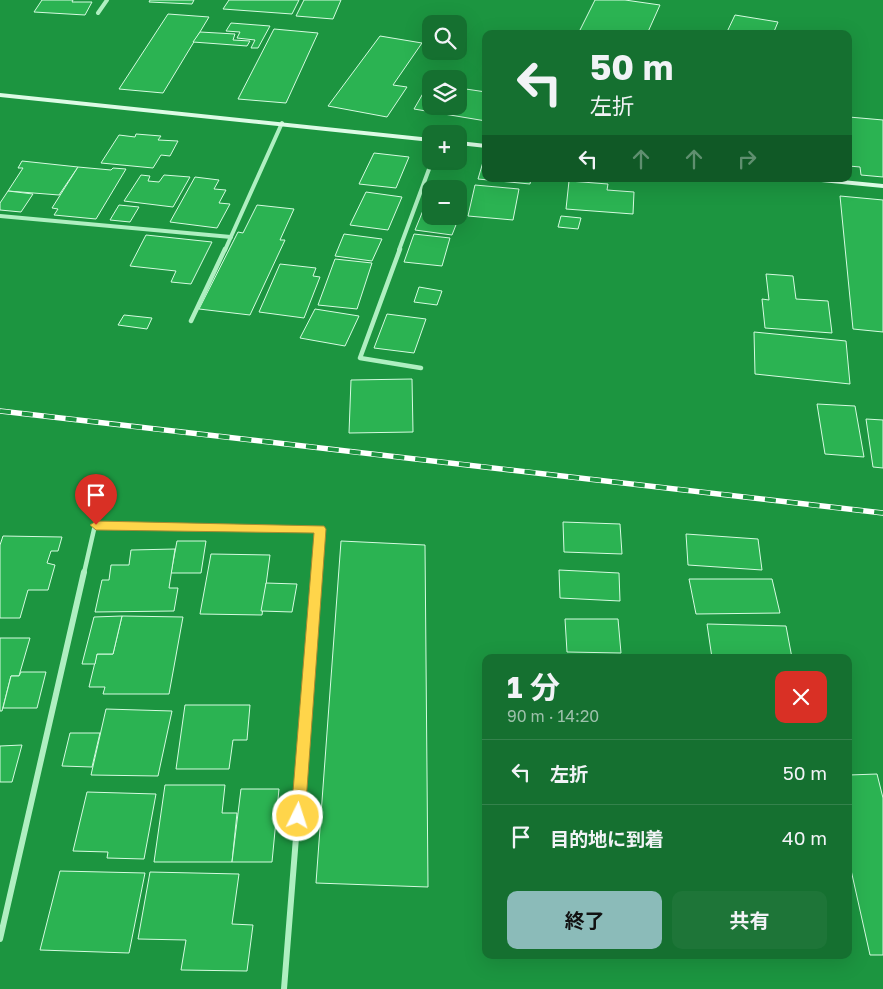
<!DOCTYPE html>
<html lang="ja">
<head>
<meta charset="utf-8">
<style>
	:root { --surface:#157030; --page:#1e7538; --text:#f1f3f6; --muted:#9dc1ab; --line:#34824c; --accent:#8bbbb9 }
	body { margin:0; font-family:"Golos Text","Noto Sans JP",sans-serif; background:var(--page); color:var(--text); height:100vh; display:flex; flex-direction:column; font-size:19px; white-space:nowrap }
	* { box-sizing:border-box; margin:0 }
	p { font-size:16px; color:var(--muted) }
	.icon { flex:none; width:28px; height:28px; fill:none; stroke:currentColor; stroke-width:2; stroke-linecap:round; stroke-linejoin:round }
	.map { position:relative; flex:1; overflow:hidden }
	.details { position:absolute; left:482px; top:654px; width:370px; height:305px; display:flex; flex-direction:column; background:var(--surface); border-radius:10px; box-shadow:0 5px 20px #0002 }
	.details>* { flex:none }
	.guide { position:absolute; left:482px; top:30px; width:370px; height:152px; border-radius:10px; box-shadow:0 5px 20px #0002; background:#157030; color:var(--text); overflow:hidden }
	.fabs { position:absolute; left:422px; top:15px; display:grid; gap:10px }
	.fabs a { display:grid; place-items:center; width:45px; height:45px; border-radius:10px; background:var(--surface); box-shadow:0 5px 20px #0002; font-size:25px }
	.pin { position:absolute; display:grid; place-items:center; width:42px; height:42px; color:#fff; margin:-51px -21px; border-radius:50% 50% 50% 0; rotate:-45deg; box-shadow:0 0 5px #0007 }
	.pin .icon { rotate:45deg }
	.me { position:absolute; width:55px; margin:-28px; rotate:4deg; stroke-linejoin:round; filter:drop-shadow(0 0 4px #0008) }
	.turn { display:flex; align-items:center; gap:18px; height:105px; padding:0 25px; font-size:22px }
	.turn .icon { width:65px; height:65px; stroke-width:2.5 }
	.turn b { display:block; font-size:35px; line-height:42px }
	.lanes { display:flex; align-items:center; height:48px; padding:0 25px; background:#0003; justify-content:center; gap:25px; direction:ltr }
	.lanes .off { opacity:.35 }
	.round { display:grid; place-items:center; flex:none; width:52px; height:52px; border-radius:10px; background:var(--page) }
	.head { display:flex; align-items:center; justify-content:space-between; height:85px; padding:0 25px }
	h1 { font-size:30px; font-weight:700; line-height:38px }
	.cta { display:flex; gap:10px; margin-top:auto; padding:10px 25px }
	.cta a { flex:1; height:58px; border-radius:10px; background:var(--accent); color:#111; font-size:20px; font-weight:700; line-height:58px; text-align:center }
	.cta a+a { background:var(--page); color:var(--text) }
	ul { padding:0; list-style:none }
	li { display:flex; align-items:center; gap:15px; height:65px; padding:0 25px; border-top:1px solid var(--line) }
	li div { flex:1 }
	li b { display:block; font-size:19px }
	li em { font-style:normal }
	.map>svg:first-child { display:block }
</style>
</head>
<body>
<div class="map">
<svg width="883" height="989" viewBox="0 0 883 989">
	<rect width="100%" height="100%" fill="#1c9540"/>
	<g fill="#2bb352" stroke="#d5fbe0">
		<path d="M 42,0 L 73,0 L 72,2 L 92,2 L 85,15 L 34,12 Z"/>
		<path d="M 150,0 L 194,0 L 192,4 L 149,2 Z"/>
		<path d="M 229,0 L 299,0 L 292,14 L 223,9 Z"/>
		<path d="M 304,0 L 341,0 L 333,19 L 296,16 Z"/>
		<path d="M 595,0 L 625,0 L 660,5 L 647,34 L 578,34 Z"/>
		<path d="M 168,14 L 209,17 L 163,93 L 119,89 Z"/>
		<path d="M 735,15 L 778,22 L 773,34 L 726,34 Z"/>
		<path d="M 231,23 L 270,26 L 258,48 L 251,48 L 255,40 L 237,38 L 240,32 L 226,31 Z"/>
		<path d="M 274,29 L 318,33 L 286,103 L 238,99 Z"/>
		<path d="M 200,32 L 235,34 L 233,40 L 250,41 L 247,46 L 193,42 Z"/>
		<path d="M 380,36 L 422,43 L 393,85 L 407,87 L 387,117 L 328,106 Z"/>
		<path d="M 429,83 L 431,84 L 431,106 L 459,106 L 459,88 L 486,92 L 486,121 L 414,109 Z"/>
		<path d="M 849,117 L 883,120 L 883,177 L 861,175 L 860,167 L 849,166 Z"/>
		<path d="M 136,134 L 161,136 L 158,140 L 178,141 L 170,156 L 161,155 L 153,168 L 101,163 L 119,135 L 135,137 Z"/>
		<path d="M 374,153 L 409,157 L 396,188 L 359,184 Z"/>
		<path d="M 22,161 L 78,167 L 59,195 L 8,191 L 23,168 L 18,168 Z"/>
		<path d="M 483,162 L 486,162 L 486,179 L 531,179 L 530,184 L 478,179 Z"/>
		<path d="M 78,167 L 111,170 L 113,168 L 126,169 L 96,219 L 54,215 L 58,209 L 52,208 Z"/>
		<path d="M 141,175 L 150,176 L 148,181 L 159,182 L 164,175 L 190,177 L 173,207 L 124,201 Z"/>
		<path d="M 195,177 L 219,180 L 214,189 L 226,190 L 219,203 L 230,204 L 217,228 L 170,222 Z"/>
		<path d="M 569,181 L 608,184 L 607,190 L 634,192 L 633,214 L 566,209 Z"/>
		<path d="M 475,185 L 519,189 L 513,220 L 468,216 Z"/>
		<path d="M 8,191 L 33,194 L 21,212 L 0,210 L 0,203 Z"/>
		<path d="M 366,192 L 402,197 L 388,230 L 350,225 Z"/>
		<path d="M 840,196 L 883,200 L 883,332 L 853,329 Z"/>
		<path d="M 119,205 L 139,207 L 130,222 L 110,220 Z"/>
		<path d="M 257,205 L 294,209 L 280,240 L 285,240 L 250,315 L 199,309 L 238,232 L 243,233 Z"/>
		<path d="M 459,206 L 463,207 L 452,235 L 415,230 L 424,208 L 431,209 L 431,216 L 459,216 Z"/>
		<path d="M 561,216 L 581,218 L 578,229 L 558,227 Z"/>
		<path d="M 344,234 L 382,239 L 372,261 L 335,256 Z"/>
		<path d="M 414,234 L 450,238 L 442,266 L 404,262 Z"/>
		<path d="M 146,235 L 212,242 L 191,284 L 171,282 L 176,271 L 130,266 Z"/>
		<path d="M 335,259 L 372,263 L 357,309 L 318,305 Z"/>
		<path d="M 280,264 L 316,268 L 313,276 L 320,277 L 304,318 L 259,312 Z"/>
		<path d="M 766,274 L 793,276 L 796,299 L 828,301 L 832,333 L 765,328 L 762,299 L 769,300 Z"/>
		<path d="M 419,287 L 442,291 L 437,305 L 414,302 Z"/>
		<path d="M 315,309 L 359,316 L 345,346 L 300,338 Z"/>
		<path d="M 387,314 L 426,319 L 414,353 L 374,348 Z"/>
		<path d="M 124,315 L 152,318 L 147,329 L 118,325 Z"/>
		<path d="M 754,332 L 846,341 L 850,384 L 755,374 Z"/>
		<path d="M 412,379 L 413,432 L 349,433 L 351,380 Z"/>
		<path d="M 817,404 L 855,406 L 864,457 L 825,454 Z"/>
		<path d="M 866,419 L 883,420 L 883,468 L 873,467 Z"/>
		<path d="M 563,522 L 620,524 L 622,554 L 564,552 Z"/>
		<path d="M 686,534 L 758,539 L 762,570 L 688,565 Z"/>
		<path d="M 3,536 L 62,537 L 58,551 L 51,551 L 47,563 L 55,565 L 48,590 L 28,590 L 20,618 L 0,618 L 0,545 Z"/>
		<path d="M 177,541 L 206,541 L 201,573 L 171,573 Z"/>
		<path d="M 341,541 L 425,545 L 428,887 L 316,883 Z"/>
		<path d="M 175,549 L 169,588 L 178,588 L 174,611 L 95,612 L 102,580 L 109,580 L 111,565 L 129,565 L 131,550 Z"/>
		<path d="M 211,554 L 270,555 L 262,615 L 200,614 Z"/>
		<path d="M 559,570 L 619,573 L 620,601 L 560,598 Z"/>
		<path d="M 689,579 L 772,579 L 780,613 L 696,614 Z"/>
		<path d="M 266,583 L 297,584 L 292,612 L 261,611 Z"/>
		<path d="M 122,616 L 183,617 L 169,694 L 103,694 L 105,687 L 89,687 L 97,654 L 113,654 Z"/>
		<path d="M 122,616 L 113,654 L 97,654 L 95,664 L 82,664 L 94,617 Z"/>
		<path d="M 565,619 L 618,619 L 621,653 L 567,652 Z"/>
		<path d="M 707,624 L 786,626 L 792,658 L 712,658 Z"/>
		<path d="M 0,638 L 30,638 L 19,676 L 11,676 L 2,711 L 0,711 Z"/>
		<path d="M 21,672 L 46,672 L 37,708 L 3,708 L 11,676 L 19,676 Z"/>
		<path d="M 185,705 L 250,705 L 247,740 L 233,740 L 229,769 L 176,769 Z"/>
		<path d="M 106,709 L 172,711 L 158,776 L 91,775 Z"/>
		<path d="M 70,733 L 100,733 L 92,767 L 62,766 Z"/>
		<path d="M 22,745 L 12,782 L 0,782 L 0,746 Z"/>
		<path d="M 877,774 L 883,798 L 883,955 L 870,955 L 849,861 L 849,775 Z"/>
		<path d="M 165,785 L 225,785 L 222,813 L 237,813 L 232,862 L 154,862 Z"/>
		<path d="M 241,789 L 279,789 L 272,862 L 232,862 Z"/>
		<path d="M 87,792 L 156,794 L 144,859 L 107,858 L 108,852 L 73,851 Z"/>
		<path d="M 60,871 L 145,873 L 129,953 L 40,950 Z"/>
		<path d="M 150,872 L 239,874 L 232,924 L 253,925 L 247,971 L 181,970 L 186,940 L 138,939 Z"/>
	</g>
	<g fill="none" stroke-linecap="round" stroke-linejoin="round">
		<g stroke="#afefc1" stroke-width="4">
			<path d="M 98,13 L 107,0"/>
			<path d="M 0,216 L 231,237"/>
			<path d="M 225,250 L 282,123"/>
			<path d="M 399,250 L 432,161"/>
		</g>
		<g stroke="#afefc1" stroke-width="4.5">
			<path d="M 400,249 L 360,358 L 421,368"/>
			<path d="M 191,321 L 225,249"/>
			<path d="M 84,573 L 95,525 L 320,529 L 317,573"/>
		</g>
		<g stroke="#afefc1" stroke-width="6">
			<path d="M 0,939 L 84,572"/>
			<path d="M 284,989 L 317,572"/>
		</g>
		<g fill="#dcfbe5" fill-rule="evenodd">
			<path d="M 0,93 L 431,138 L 431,142 L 0,97 Z"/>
			<path d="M 459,141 L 486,144 L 486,148 L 459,145 Z"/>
			<path d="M 807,179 L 832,179 L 883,184 L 883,188 L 811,181 Z"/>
		</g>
		<defs>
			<path id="rail" d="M 0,411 L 883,513"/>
		</defs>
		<use href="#rail" stroke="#fff" stroke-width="5.5"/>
		<use href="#rail" stroke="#1c9540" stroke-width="4" stroke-dasharray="11" stroke-linecap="butt"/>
	</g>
	<path fill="#ffd54a" stroke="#a68a30" d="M 96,521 L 324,526 L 326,529 L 305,816 L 303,821 L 298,823 L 293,821 L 291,816 L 314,533 L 96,530 L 90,525 Z"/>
</svg>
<div class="fabs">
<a><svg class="icon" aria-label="search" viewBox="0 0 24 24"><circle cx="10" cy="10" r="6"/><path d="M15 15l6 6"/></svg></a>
<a><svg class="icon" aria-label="layers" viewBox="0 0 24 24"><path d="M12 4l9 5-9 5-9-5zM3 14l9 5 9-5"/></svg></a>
<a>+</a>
<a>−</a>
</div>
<div class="pin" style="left:96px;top:525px;background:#d93025"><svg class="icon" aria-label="arrive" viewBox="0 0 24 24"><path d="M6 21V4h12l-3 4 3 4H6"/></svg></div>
<svg class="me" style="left:298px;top:816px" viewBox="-20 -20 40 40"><circle r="17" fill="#ffd54a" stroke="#fff" stroke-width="3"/><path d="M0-11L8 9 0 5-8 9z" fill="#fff"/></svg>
<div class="guide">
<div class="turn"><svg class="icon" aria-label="left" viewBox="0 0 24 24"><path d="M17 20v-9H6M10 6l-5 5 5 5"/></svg><div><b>50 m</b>左折</div></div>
<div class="lanes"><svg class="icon" aria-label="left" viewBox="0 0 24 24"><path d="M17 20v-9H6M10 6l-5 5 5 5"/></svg><svg class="icon off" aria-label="ahead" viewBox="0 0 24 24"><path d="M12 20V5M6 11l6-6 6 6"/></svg><svg class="icon off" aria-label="ahead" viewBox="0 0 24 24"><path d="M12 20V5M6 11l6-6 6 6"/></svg><svg class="icon off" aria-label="right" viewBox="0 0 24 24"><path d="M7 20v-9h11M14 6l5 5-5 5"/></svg></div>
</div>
<section class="details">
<div class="head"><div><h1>1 分</h1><p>90 m · 14:20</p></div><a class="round" style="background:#d93025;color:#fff"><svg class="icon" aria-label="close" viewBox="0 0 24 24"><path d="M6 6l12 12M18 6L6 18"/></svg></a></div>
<ul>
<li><svg class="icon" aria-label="left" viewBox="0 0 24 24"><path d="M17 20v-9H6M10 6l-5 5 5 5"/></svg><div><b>左折</b></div><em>50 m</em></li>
<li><svg class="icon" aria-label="arrive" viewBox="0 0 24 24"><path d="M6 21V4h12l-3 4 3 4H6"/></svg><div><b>目的地に到着</b></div><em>40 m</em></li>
</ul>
<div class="cta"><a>終了</a><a>共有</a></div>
</section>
</div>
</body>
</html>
